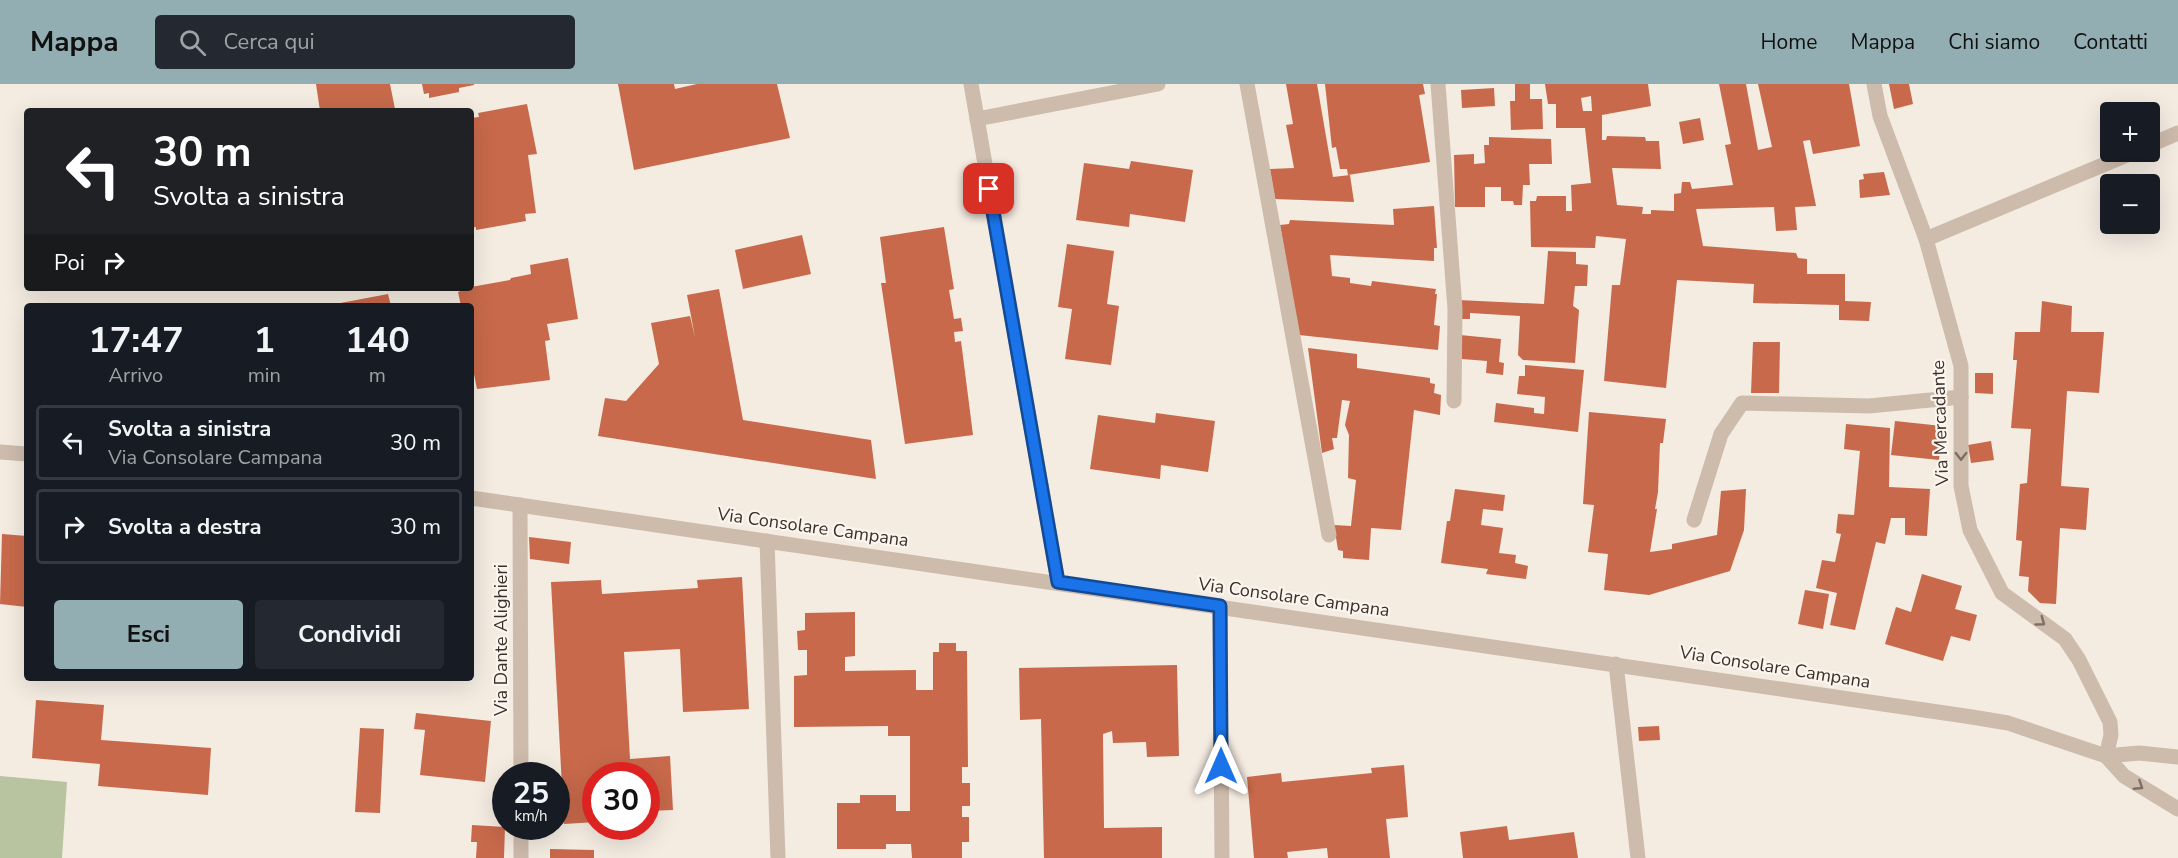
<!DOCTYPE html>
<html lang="it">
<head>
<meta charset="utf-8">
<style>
	:root { --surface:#171b24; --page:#242831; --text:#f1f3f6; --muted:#9ea1a6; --line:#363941; --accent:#92aeb2 }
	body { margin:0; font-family:"Nunito Sans",sans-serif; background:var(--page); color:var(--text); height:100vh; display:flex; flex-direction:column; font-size:22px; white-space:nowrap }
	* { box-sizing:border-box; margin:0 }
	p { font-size:20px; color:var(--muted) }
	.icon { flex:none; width:33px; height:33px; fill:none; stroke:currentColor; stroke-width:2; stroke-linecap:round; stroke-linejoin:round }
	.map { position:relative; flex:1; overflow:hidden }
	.side { position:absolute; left:24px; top:219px; width:450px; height:378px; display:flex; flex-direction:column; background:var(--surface); border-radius:6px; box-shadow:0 6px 24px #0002 }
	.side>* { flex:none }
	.top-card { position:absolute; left:24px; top:24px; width:450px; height:183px; border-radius:6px; box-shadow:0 6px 24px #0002; background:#202124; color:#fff; overflow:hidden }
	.controls { position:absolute; left:2100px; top:18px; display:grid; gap:12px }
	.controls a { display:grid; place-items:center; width:60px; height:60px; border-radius:6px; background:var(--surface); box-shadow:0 6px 24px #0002; font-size:30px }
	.speed { position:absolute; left:492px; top:678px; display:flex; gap:12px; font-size:30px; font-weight:700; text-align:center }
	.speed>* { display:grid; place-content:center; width:78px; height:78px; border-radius:50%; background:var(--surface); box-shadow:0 6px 24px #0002; line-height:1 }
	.speed small { font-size:15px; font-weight:400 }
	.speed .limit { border:9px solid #d22; background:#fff; color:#111 }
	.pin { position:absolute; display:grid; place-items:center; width:51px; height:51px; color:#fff; margin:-26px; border-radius:12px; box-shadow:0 3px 9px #0006 }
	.me { position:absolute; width:66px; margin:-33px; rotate:0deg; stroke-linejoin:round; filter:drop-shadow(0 0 4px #0008) }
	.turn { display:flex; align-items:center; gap:21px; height:126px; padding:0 30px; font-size:27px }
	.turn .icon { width:78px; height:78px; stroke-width:2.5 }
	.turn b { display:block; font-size:42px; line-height:51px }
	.then { display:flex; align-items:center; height:57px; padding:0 30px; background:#0003; gap:12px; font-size:22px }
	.eta { display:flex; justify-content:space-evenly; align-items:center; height:102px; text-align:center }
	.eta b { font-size:36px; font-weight:700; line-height:42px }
	.button { display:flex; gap:12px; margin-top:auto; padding:12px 30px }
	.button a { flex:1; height:69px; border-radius:6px; background:var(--accent); color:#111; font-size:24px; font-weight:700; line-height:69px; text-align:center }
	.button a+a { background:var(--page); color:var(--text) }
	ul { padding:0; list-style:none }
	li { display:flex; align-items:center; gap:18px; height:75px; margin:0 12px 9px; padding:0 18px; border:3px solid var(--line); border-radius:6px }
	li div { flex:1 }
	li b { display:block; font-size:22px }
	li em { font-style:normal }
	header { display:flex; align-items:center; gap:36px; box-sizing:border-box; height:84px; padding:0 30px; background:var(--accent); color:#111 }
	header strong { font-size:28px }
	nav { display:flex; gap:33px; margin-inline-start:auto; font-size:21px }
	.search { width:420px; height:54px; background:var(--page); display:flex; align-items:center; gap:15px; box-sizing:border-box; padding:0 21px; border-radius:6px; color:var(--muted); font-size:22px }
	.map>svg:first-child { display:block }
</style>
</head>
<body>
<header>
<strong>Mappa</strong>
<div class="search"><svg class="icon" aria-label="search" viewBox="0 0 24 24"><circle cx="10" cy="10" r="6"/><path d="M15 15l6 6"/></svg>Cerca qui</div>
<nav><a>Home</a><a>Mappa</a><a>Chi siamo</a><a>Contatti</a></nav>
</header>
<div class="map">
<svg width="2178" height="774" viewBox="0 0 2178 774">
	<rect width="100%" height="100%" fill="#f4ebe1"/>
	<path fill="#b8c4a0" d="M 0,692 L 67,698 L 62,774 L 0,774 Z"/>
	<g fill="#c8694b" fill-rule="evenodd">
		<path d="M 316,0 L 390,0 L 395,25 L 320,27 Z"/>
		<path d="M 422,0 L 474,0 L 474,1 L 459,4 L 459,8 L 429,14 L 429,9 L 424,10 Z"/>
		<path d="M 618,0 L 674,0 L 675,5 L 697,0 L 777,0 L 790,54 L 634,86 Z"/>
		<path d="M 1286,0 L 1317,0 L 1333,93 L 1350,91 L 1354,118 L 1275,115 L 1270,85 L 1294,84 L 1286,41 L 1293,40 Z"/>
		<path d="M 1325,0 L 1423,0 L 1425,10 L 1419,11 L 1430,78 L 1348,91 L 1347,85 L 1340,85 L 1336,63 L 1332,64 Z"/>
		<path d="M 1515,0 L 1530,0 L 1530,15 L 1542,15 L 1543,45 L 1511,46 L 1510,17 L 1515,17 Z"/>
		<path d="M 1545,0 L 1648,0 L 1651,22 L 1602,31 L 1602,56 L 1606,56 L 1607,52 L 1645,53 L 1646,57 L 1659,57 L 1661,85 L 1612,84 L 1617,121 L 1643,123 L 1642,130 L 1651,130 L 1651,126 L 1674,127 L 1674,110 L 1681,109 L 1682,98 L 1690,98 L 1692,105 L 1733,101 L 1725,61 L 1731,60 L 1719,0 L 1746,0 L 1758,66 L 1772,63 L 1758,0 L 1849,0 L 1860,62 L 1813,70 L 1810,56 L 1803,57 L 1816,122 L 1795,123 L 1797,146 L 1776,147 L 1774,123 L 1696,125 L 1703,162 L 1796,169 L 1798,174 L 1807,175 L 1807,190 L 1845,190 L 1845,217 L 1871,218 L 1869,237 L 1839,236 L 1839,221 L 1753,219 L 1754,200 L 1677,196 L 1666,304 L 1604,297 L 1612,201 L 1620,201 L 1626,155 L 1596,152 L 1595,164 L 1531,163 L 1530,117 L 1536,117 L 1537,112 L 1566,112 L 1566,127 L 1572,127 L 1571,101 L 1591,99 L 1585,44 L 1556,44 L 1556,20 L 1548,20 ZM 1591,12 L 1592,27 L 1583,27 L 1581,14 Z"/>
		<path d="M 1889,0 L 1909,0 L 1913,20 L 1894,25 Z"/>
		<path d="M 1494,4 L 1495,22 L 1462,24 L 1461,6 Z"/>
		<path d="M 527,20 L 537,70 L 528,71 L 536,129 L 525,130 L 526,137 L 476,146 L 476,143 L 471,144 L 471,34 L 479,33 L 478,29 Z"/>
		<path d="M 1700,34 L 1704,56 L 1683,60 L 1679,38 Z"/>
		<path d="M 1489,53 L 1551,55 L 1552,80 L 1529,80 L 1530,101 L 1523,101 L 1522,121 L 1514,121 L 1513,117 L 1501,117 L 1501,103 L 1485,103 L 1485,123 L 1455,123 L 1454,71 L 1474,70 L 1474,80 L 1485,79 L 1484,61 L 1489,61 Z"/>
		<path d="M 1131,77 L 1193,86 L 1185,138 L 1130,130 L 1129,143 L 1076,136 L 1084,79 L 1129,85 Z"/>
		<path d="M 1884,88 L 1890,111 L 1860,114 L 1859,96 L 1864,95 L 1863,90 Z"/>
		<path d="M 1434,122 L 1437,164 L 1434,164 L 1434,177 L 1330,171 L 1332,192 L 1350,194 L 1350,199 L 1371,202 L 1372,197 L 1436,205 L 1435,210 L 1437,210 L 1434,241 L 1440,242 L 1438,266 L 1299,251 L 1280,141 L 1289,140 L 1290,136 L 1394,141 L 1393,125 Z"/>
		<path d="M 944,143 L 954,205 L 949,206 L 954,235 L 961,234 L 963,247 L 954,248 L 955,258 L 961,257 L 973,351 L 905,360 L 881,199 L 886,199 L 880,153 Z"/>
		<path d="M 802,151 L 811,190 L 743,205 L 735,166 Z"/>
		<path d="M 1067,160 L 1114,167 L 1107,220 L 1119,222 L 1111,281 L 1065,275 L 1072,225 L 1058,223 Z"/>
		<path d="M 1548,167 L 1576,168 L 1576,180 L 1588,181 L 1587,202 L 1575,202 L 1573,222 L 1579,226 L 1575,279 L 1523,276 L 1518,271 L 1520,232 L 1470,229 L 1470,235 L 1460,235 L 1458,216 L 1544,220 Z"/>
		<path d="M 568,174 L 578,235 L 547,240 L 550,256 L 545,257 L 550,296 L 477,305 L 471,275 L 471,263 L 474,262 L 471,222 L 461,222 L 458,208 L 471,203 L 510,196 L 511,194 L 531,190 L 530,181 Z"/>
		<path d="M 719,205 L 743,336 L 871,356 L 876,395 L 598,352 L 605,314 L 626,317 L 659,280 L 651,239 L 690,232 L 695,253 L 687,211 Z"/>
		<path d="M 388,210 L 391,222 L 330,222 L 330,221 Z"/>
		<path d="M 2042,217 L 2072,222 L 2071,248 L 2104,248 L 2099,309 L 2067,307 L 2061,402 L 2089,404 L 2086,446 L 2060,444 L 2056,520 L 2040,519 L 2028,507 L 2029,493 L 2019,492 L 2022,457 L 2016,456 L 2020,400 L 2027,399 L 2031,345 L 2011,344 L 2017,276 L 2013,276 L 2015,248 L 2040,248 Z"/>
		<path d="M 1460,251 L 1501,255 L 1499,278 L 1504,279 L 1503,291 L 1486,289 L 1487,277 L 1462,275 Z"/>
		<path d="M 1753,258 L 1780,258 L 1779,309 L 1751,309 Z"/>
		<path d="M 1308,264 L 1357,270 L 1357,284 L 1430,294 L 1430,299 L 1435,300 L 1434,309 L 1441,311 L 1440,331 L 1414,326 L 1401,446 L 1371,444 L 1369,476 L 1343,474 L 1343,467 L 1338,466 L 1334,441 L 1351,442 L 1356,396 L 1348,394 L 1349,351 L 1345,341 L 1350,317 L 1342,316 L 1337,354 L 1332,354 L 1334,365 L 1322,369 Z"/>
		<path d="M 1525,281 L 1584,286 L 1578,348 L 1494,338 L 1496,319 L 1534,324 L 1534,329 L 1544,330 L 1545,313 L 1517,310 L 1519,292 L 1525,292 Z"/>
		<path d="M 1975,289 L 1993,289 L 1993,310 L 1975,309 Z"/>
		<path d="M 1589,328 L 1666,335 L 1663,359 L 1660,359 L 1658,408 L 1655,425 L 1657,425 L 1650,468 L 1672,465 L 1672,460 L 1717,451 L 1721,407 L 1746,405 L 1744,446 L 1730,487 L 1649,511 L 1604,506 L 1608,470 L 1588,468 L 1594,421 L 1583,420 Z"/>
		<path d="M 1156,329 L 1215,337 L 1208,388 L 1161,381 L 1160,395 L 1090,385 L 1098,331 L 1155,339 Z"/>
		<path d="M 1895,337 L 1942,342 L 1939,376 L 1891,371 Z"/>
		<path d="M 1846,340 L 1890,344 L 1889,403 L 1930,405 L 1927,452 L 1905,451 L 1905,434 L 1891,434 L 1885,460 L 1876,458 L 1855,546 L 1830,541 L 1837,509 L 1816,504 L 1822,476 L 1835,478 L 1841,450 L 1836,449 L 1838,430 L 1854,431 L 1860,367 L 1844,365 Z"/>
		<path d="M 1991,357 L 1994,376 L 1971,379 L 1968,361 Z"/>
		<path d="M 1455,405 L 1505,411 L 1503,427 L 1483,425 L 1481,441 L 1503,444 L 1499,469 L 1516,471 L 1515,479 L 1528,482 L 1526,495 L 1486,490 L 1488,485 L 1441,479 L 1447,437 L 1450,437 Z"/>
		<path d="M 2,450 L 27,452 L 27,523 L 0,520 Z"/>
		<path d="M 529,453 L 571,458 L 569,480 L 530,475 Z"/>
		<path d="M 1922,490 L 1962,502 L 1955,525 L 1977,531 L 1970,557 L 1951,552 L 1943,577 L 1885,560 L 1896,523 L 1911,528 Z"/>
		<path d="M 742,493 L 749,625 L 683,628 L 680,565 L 624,568 L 630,675 L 670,672 L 673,726 L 646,727 L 646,692 L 596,692 L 596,738 L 564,740 L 551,498 L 601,496 L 602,510 L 698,504 L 697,496 Z"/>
		<path d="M 1805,506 L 1829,510 L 1823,545 L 1798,540 Z"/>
		<path d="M 855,528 L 855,572 L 845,573 L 845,587 L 916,586 L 916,606 L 933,606 L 933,568 L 939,568 L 939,559 L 956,559 L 956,567 L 967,567 L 968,683 L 962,683 L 962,699 L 970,699 L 970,722 L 962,722 L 962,733 L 969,733 L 969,758 L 962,758 L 962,774 L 912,774 L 911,760 L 886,760 L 886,765 L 837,765 L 837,719 L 860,719 L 860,711 L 896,711 L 896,727 L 910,727 L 910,652 L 888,652 L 888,642 L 794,643 L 794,592 L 807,591 L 807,566 L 798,566 L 797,547 L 805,546 L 805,529 Z"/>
		<path d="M 1177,581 L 1179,672 L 1147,673 L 1146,658 L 1113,659 L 1112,647 L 1103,650 L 1104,744 L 1162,743 L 1162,774 L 1044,774 L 1041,635 L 1020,636 L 1019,584 Z"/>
		<path d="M 36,616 L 104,621 L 101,656 L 211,664 L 208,711 L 98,702 L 100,680 L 32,674 Z"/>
		<path d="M 416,629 L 491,637 L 485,698 L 420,691 L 425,646 L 414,645 Z"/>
		<path d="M 1659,642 L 1660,656 L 1639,657 L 1638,643 Z"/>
		<path d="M 360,644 L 384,645 L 380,729 L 355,728 Z"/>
		<path d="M 1404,681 L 1408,733 L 1386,735 L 1390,774 L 1328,774 L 1327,764 L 1287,768 L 1288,774 L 1254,774 L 1247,693 L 1281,689 L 1282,698 L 1372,689 L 1371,684 Z"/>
		<path d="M 472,741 L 505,743 L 504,774 L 476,774 L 477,758 L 471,758 Z"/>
		<path d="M 1507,742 L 1509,756 L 1574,748 L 1578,774 L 1463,774 L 1460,748 Z"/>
		<path d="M 550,765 L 594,766 L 594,774 L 550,774 Z"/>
	</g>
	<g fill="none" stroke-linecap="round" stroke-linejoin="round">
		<g stroke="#cdbbac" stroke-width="15">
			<path d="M 971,0 L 1058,498"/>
			<path d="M 1247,0 L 1329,451"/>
			<path d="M 1438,0 L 1455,225 L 1454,317"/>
			<path d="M 1874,0 L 1880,32 L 1926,155 L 1961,282 L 1961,402 L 1970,446 L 2002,509 L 2065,555 L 2079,576 L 2110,638 L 2111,651 L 2106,672"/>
			<path d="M 977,35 L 1158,0"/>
			<path d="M 2150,61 L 2178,49"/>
			<path d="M 1926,155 L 2134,68"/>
			<path d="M 0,368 L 27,370"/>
			<path d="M 471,414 L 1972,633 L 2008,639 L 2106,672 L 2139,669 L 2178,673"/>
			<path d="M 520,421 L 521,692"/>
			<path d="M 1694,436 L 1721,350 L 1742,319 L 1869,322 L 1961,313"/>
			<path d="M 767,457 L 778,774"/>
			<path d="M 1220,522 L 1222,774"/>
			<path d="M 1616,580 L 1638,774"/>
			<path d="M 2106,672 L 2124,692 L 2178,725"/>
			<path d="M 521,742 L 521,774"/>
		</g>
	</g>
	<defs><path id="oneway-chevron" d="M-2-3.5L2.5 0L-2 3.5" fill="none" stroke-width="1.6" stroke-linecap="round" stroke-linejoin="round" transform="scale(1.5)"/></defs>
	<g stroke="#7d6f65">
		<use href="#oneway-chevron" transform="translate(1961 372) rotate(90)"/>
		<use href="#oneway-chevron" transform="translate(2041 538) rotate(36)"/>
		<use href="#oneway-chevron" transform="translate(2139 702) rotate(33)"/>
	</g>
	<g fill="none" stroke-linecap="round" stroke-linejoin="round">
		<defs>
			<path id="route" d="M 989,105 L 1058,498 L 1220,522 L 1221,682"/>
		</defs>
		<use href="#route" stroke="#114b97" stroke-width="15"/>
		<use href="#route" stroke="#1a73e8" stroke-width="10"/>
	</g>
	<g text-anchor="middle" stroke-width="4.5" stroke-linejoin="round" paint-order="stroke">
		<g font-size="18" fill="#3b302b" stroke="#fbf5ee">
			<text transform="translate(1940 339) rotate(-92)" y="6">Via Mercadante</text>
			<text transform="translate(813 443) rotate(8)" y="6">Via Consolare Campana</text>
			<text transform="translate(1294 513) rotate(8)" y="6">Via Consolare Campana</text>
			<text transform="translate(501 556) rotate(-90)" y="6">Via Dante Alighieri</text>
			<text transform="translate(1775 583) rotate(9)" y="6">Via Consolare Campana</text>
		</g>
	</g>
</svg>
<div class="controls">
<a>+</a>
<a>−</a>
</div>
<div class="speed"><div>25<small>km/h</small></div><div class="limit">30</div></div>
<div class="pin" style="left:989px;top:105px;background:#d93025"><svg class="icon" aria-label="arrive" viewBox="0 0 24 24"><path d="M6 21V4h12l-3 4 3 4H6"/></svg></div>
<svg class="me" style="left:1221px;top:682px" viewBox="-20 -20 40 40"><path d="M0-17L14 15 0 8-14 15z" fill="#1a73e8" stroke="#fff" stroke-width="4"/></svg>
<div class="top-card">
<div class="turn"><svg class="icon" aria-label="left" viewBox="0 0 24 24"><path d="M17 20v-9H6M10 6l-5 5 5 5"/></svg><div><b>30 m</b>Svolta a sinistra</div></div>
<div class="then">Poi<svg class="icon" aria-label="right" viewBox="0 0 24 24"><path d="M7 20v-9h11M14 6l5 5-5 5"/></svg></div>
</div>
<section class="side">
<div class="eta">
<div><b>17:47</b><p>Arrivo</p></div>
<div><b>1</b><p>min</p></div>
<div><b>140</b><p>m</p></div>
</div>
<ul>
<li><svg class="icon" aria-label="left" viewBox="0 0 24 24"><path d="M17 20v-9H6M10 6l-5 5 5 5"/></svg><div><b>Svolta a sinistra</b><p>Via Consolare Campana</p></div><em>30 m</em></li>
<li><svg class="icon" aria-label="right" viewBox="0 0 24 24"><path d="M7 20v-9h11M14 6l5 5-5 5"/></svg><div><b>Svolta a destra</b></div><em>30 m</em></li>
</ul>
<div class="button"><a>Esci</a><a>Condividi</a></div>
</section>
</div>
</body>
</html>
